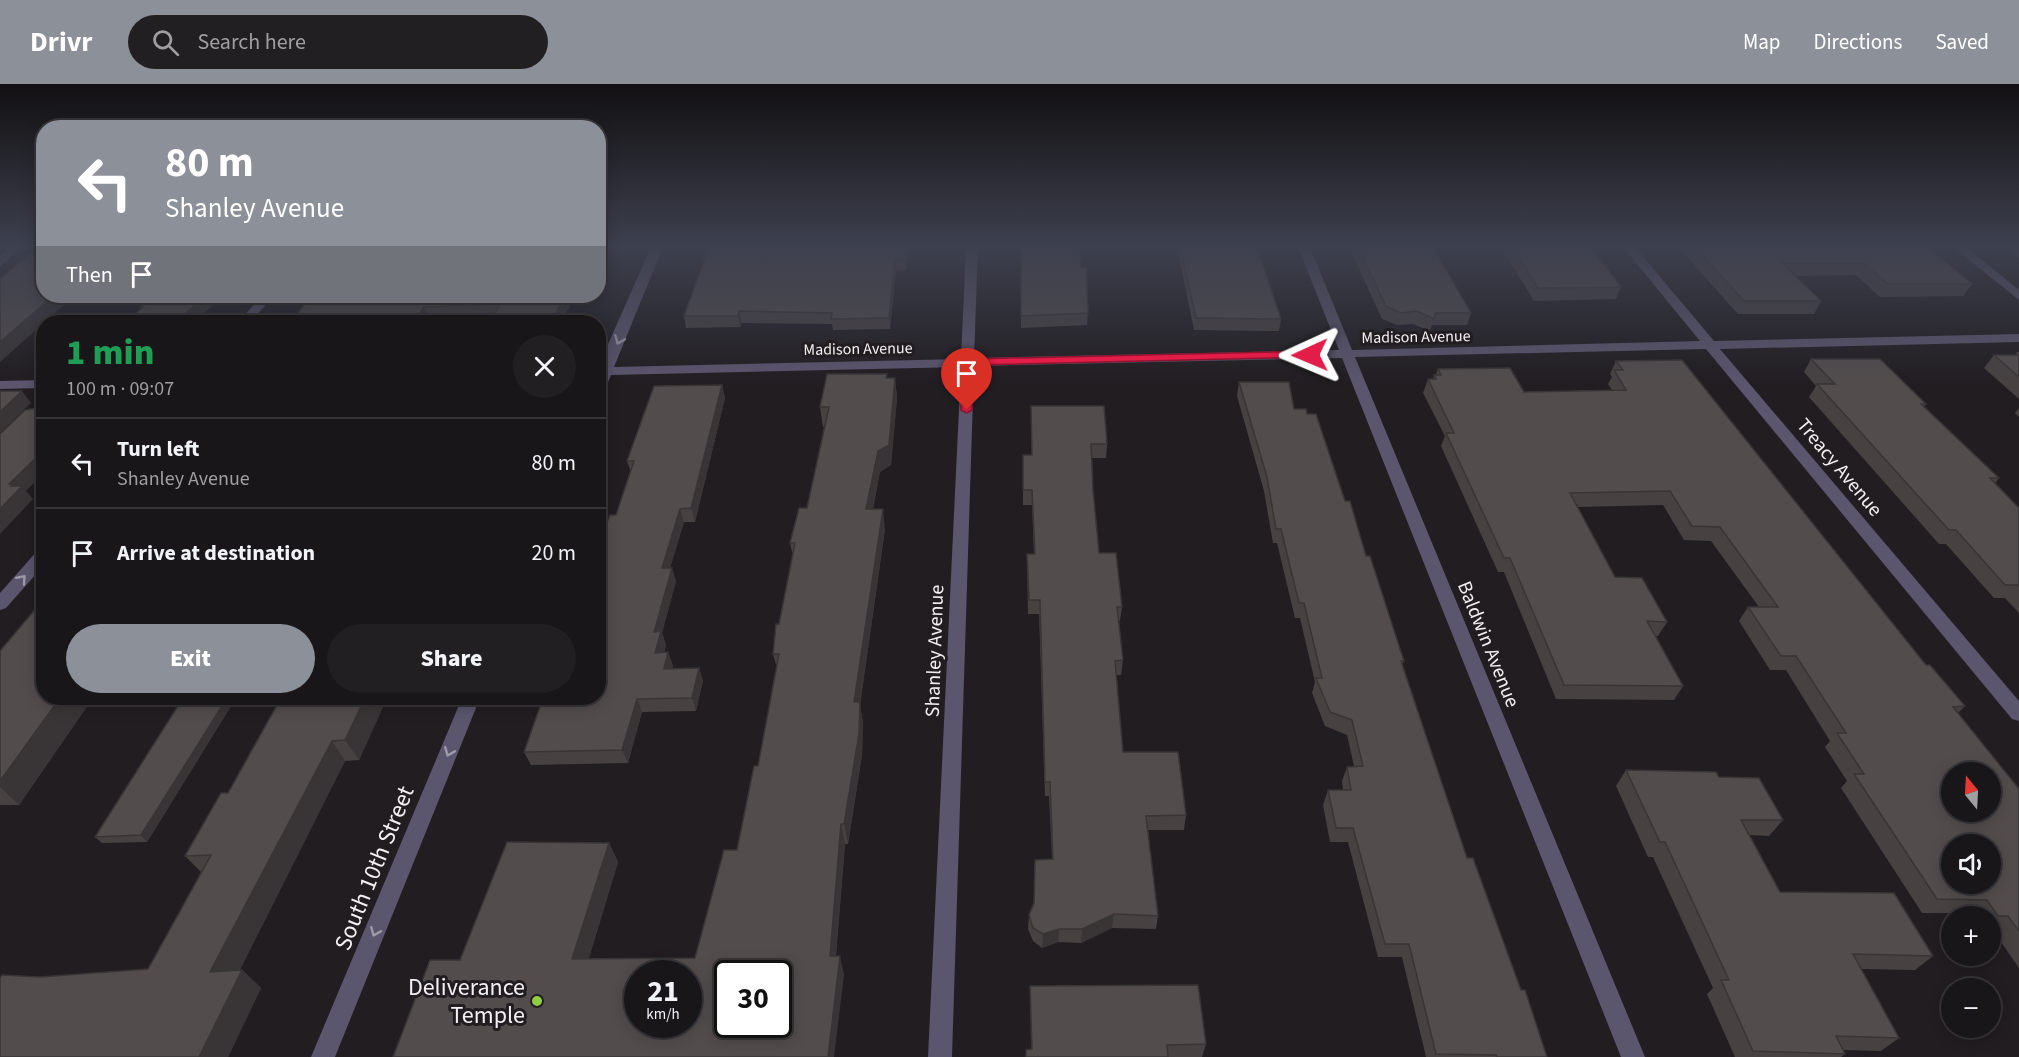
<!DOCTYPE html>
<html lang="en">
<head>
<meta charset="utf-8">
<style>
	:root { --surface:#191619; --page:#221f22; --text:#f1f3f6; --muted:#9f9fa2; --line:#373538; --accent:#8c9099 }
	body { margin:0; font-family:"Source Sans 3",sans-serif; background:var(--page); color:var(--text); height:100vh; display:flex; flex-direction:column; font-size:22px; white-space:nowrap }
	* { box-sizing:border-box; margin:0 }
	p { font-size:20px; color:var(--muted) }
	.icon { flex:none; width:33px; height:33px; fill:none; stroke:currentColor; stroke-width:2; stroke-linecap:round; stroke-linejoin:round }
	.map { position:relative; flex:1; overflow:hidden }
	.side { position:absolute; left:36px; top:231px; width:570px; height:390px; display:flex; flex-direction:column; background:var(--surface); border-radius:24px; box-shadow:0 3px 15px #0003,0 0 0 2px var(--line) }
	.side>* { flex:none }
	.guide { position:absolute; left:36px; top:36px; width:570px; height:183px; border-radius:24px; box-shadow:0 3px 15px #0003,0 0 0 2px var(--line); background:#8c9099; color:#fff; overflow:hidden }
	.needle { width:39px; rotate:342deg }
	.tools { position:absolute; left:1941px; top:678px; display:grid; gap:12px }
	.tools a { display:grid; place-items:center; width:60px; height:60px; border-radius:50%; background:var(--surface); box-shadow:0 3px 15px #0003,0 0 0 2px var(--line); font-size:30px }
	.speed { position:absolute; left:624px; top:876px; display:flex; gap:12px; font-size:30px; font-weight:700; text-align:center }
	.speed>* { display:grid; place-content:center; width:78px; height:78px; border-radius:50%; background:var(--surface); box-shadow:0 3px 15px #0003,0 0 0 2px var(--line); line-height:1 }
	.speed small { font-size:15px; font-weight:400 }
	.speed .limit { border:3px solid #111; border-radius:9px; background:#fff; color:#111 }
	.pin { position:absolute; display:grid; place-items:center; width:51px; height:51px; color:#fff; margin:-62px -26px; border-radius:50% 50% 50% 0; rotate:-45deg; box-shadow:0 0 6px #0007 }
	.pin .icon { rotate:45deg }
	.me { position:absolute; width:66px; margin:-33px; rotate:269deg; stroke-linejoin:round; filter:drop-shadow(0 0 4px #0008) }
	.turn { display:flex; align-items:center; gap:21px; height:126px; padding:0 30px; font-size:27px }
	.turn .icon { width:78px; height:78px; stroke-width:2.5 }
	.turn b { display:block; font-size:42px; line-height:51px }
	.then { display:flex; align-items:center; height:57px; padding:0 30px; background:#0003; gap:12px; font-size:22px }
	.round { display:grid; place-items:center; flex:none; width:63px; height:63px; border-radius:32px; background:var(--page) }
	.overview { display:flex; align-items:center; justify-content:space-between; height:102px; padding:0 30px }
	h1 { font-size:36px; font-weight:800; line-height:45px; color:#1e9e55 }
	.cta { display:flex; gap:12px; margin-top:auto; padding:12px 30px }
	.cta a { flex:1; height:69px; border-radius:36px; background:var(--accent); color:#fff; font-size:24px; font-weight:800; line-height:69px; text-align:center }
	.cta a+a { background:var(--page); color:var(--text) }
	ul { padding:0; list-style:none }
	li { display:flex; align-items:center; gap:18px; height:90px; padding:0 30px; border-top:2px solid var(--line) }
	li div { flex:1 }
	li b { display:block; font-size:22px }
	li em { font-style:normal }
	header { display:flex; align-items:center; gap:36px; box-sizing:border-box; height:84px; padding:0 30px; background:var(--accent); color:#fff }
	header strong { font-size:28px }
	nav { display:flex; gap:33px; margin-inline-start:auto; font-size:21px }
	.search { width:420px; height:54px; background:var(--page); display:flex; align-items:center; gap:15px; box-sizing:border-box; padding:0 21px; border-radius:33px; color:var(--muted); font-size:22px }
	.map>svg:first-child { display:block }
</style>
</head>
<body>
<header>
<strong>Drivr</strong>
<div class="search"><svg class="icon" aria-label="search" viewBox="0 0 24 24"><circle cx="10" cy="10" r="6"/><path d="M15 15l6 6"/></svg>Search here</div>
<nav><a>Map</a><a>Directions</a><a>Saved</a></nav>
</header>
<div class="map">
<svg width="2019" height="973" viewBox="0 0 2019 973">
	<rect width="100%" height="100%" fill="#211d21"/>
	<g fill="none" stroke-linecap="round" stroke-linejoin="round">
		<g fill="#5b556d" fill-rule="evenodd">
			<path d="M 651,163 L 663,163 L 614,283 L 961,275 L 966,163 L 978,163 L 974,274 L 1339,266 L 1298,163 L 1310,163 L 1352,266 L 1700,257 L 1623,163 L 1635,163 L 1714,257 L 2019,250 L 2019,258 L 1720,265 L 2019,617 L 2019,637 L 2012,635 L 1706,265 L 1355,273 L 1645,973 L 1621,973 L 1342,274 L 974,282 L 952,973 L 928,973 L 961,283 L 611,291 L 605,305 L 598,309 L 598,283 Z"/>
			<path d="M 1953,163 L 1966,163 L 2019,206 L 2019,216 Z"/>
			<path d="M 44,296 L 44,304 L 0,305 L 0,297 Z"/>
			<path d="M 462,614 L 480,614 L 335,973 L 311,973 Z"/>
		</g>
		<g fill="#5b556d" fill-rule="evenodd">
			<path d="M 10,163 L 23,163 L 0,182 L 0,172 Z"/>
			<path d="M 262,212 L 274,212 L 250,238 L 238,238 Z"/>
			<path d="M 44,465 L 44,481 L 6,524 L 0,526 L 0,509 L 38,466 Z"/>
		</g>
	</g>
	<g fill="#474142">
		<path d="M 909,163 L 906,186 L 896,186 L 890,245 L 833,246 L 832,240 L 742,239 L 740,243 L 686,244 L 684,232 Z"/>
		<path d="M 1021,163 L 1081,184 L 1088,229 L 1087,241 L 1021,244 Z"/>
		<path d="M 1177,163 L 1257,163 L 1281,235 L 1279,247 L 1194,246 Z"/>
		<path d="M 1349,163 L 1433,163 L 1471,229 L 1467,241 L 1432,241 L 1430,247 L 1413,240 L 1397,241 L 1382,235 Z"/>
		<path d="M 1501,163 L 1591,163 L 1621,203 L 1616,215 L 1534,217 Z"/>
		<path d="M 1678,163 L 1928,163 L 1972,200 L 1963,212 L 1880,213 L 1856,191 L 1794,192 L 1821,217 L 1814,230 L 1738,230 Z"/>
		<path d="M 2006,163 L 2019,163 L 2019,173 Z"/>
		<path d="M 312,212 L 575,212 L 561,238 L 497,238 L 495,232 L 429,234 L 426,238 L 290,238 Z"/>
		<path d="M 2017,268 L 2019,268 L 2019,315 L 1984,284 L 1994,271 L 2015,271 Z"/>
		<path d="M 1811,275 L 1926,320 L 1924,322 L 1999,394 L 1995,399 L 2019,424 L 2019,529 L 2005,514 L 1994,514 L 1946,460 L 1939,460 L 1809,313 L 1816,302 L 1804,288 Z"/>
		<path d="M 1616,277 L 1926,581 L 1965,622 L 1958,629 L 2019,705 L 2019,884 L 1992,845 L 1990,845 L 1990,832 L 1974,832 L 1972,829 L 1922,829 L 1841,704 L 1847,697 L 1825,663 L 1830,657 L 1786,586 L 1770,586 L 1739,537 L 1748,523 L 1759,523 L 1711,457 L 1684,456 L 1663,421 L 1577,423 L 1615,493 L 1667,538 L 1658,552 L 1655,552 L 1683,602 L 1674,616 L 1556,615 L 1504,488 L 1498,488 L 1441,362 L 1445,352 L 1423,309 L 1428,295 L 1433,295 L 1434,291 L 1436,291 L 1438,285 L 1524,308 L 1612,306 L 1608,300 L 1612,293 L 1610,290 Z"/>
		<path d="M 887,290 L 887,294 L 895,294 L 897,314 L 891,381 L 880,388 L 873,425 L 885,445 L 860,621 L 863,639 L 862,671 L 848,760 L 845,760 L 836,872 L 844,891 L 460,876 L 609,759 L 618,778 L 589,874 L 695,874 L 737,766 L 758,682 L 777,584 L 773,570 L 793,472 L 790,459 L 807,424 L 825,343 L 823,343 L 820,323 Z"/>
		<path d="M 1239,298 L 1294,325 L 1345,417 L 1366,472 L 1404,577 L 1402,582 L 1467,774 L 1547,973 L 1426,973 L 1402,873 L 1378,873 L 1348,758 L 1330,758 L 1323,721 L 1328,706 L 1343,706 L 1342,697 L 1347,683 L 1354,682 L 1347,651 L 1325,642 L 1312,609 L 1315,598 L 1300,534 L 1295,534 L 1277,459 L 1273,459 L 1264,407 L 1237,312 Z"/>
		<path d="M 722,301 L 725,314 L 695,438 L 684,438 L 670,484 L 676,497 L 662,549 L 666,561 L 664,569 L 668,568 L 673,582 L 672,585 L 699,584 L 703,597 L 696,627 L 642,628 L 628,679 L 531,681 L 524,668 L 598,614 L 598,460 L 616,431 L 631,388 L 627,377 Z"/>
		<path d="M 1031,322 L 1107,360 L 1106,374 L 1092,374 L 1093,406 L 1099,469 L 1122,523 L 1120,537 L 1119,537 L 1123,576 L 1121,591 L 1116,591 L 1123,668 L 1186,731 L 1184,746 L 1148,746 L 1158,832 L 1156,845 L 1112,844 L 1081,859 L 1058,858 L 1042,864 L 1033,857 L 1028,845 L 1029,831 L 1052,775 L 1049,712 L 1045,712 L 1039,530 L 1028,530 L 1027,470 L 1034,470 L 1032,421 L 1023,421 L 1023,371 L 1032,371 Z"/>
		<path d="M 2019,324 L 2019,333 L 2015,329 Z"/>
		<path d="M 0,567 L 44,614 L 236,614 L 147,758 L 102,759 L 95,753 L 181,617 L 90,618 L 19,721 L 0,721 Z"/>
		<path d="M 281,614 L 387,614 L 359,676 L 345,677 L 239,886 L 242,886 L 261,904 L 228,973 L 0,973 L 40,893 L 148,885 L 201,788 L 185,772 L 228,709 Z"/>
		<path d="M 1626,686 L 1719,693 L 1783,736 L 1769,752 L 1750,751 L 1780,808 L 1933,872 L 1915,886 L 1861,885 L 1899,954 L 1881,967 L 1844,966 L 1845,970 L 1841,973 L 1735,973 L 1707,910 L 1713,904 L 1653,773 L 1648,773 L 1616,702 Z"/>
		<path d="M 1030,902 L 1206,960 L 1202,973 L 1026,973 L 1031,965 Z"/>
	</g>
	<g fill="#393536">
		<path d="M 598,163 L 604,163 L 598,175 Z"/>
		<path d="M 907,163 L 909,163 L 906,186 L 905,175 Z"/>
		<path d="M 895,175 L 896,186 L 890,245 L 889,234 Z"/>
		<path d="M 53,212 L 74,212 L 0,278 L 0,258 Z"/>
		<path d="M 204,212 L 222,212 L 195,238 L 175,238 Z"/>
		<path d="M 565,212 L 575,212 L 561,238 L 553,238 L 552,236 Z"/>
		<path d="M 424,223 L 429,234 L 426,238 L 413,238 Z"/>
		<path d="M 739,227 L 742,239 L 740,243 L 738,232 Z"/>
		<path d="M 895,294 L 897,314 L 891,381 L 880,388 L 868,446 L 866,425 Z"/>
		<path d="M 722,301 L 725,314 L 695,438 L 691,424 Z"/>
		<path d="M 22,307 L 31,319 L 0,349 L 0,328 Z"/>
		<path d="M 44,366 L 44,389 L 26,407 L 33,415 L 0,450 L 0,425 L 9,400 Z"/>
		<path d="M 680,425 L 684,438 L 666,497 L 662,484 Z"/>
		<path d="M 883,425 L 885,445 L 860,621 L 863,639 L 862,671 L 848,760 L 844,740 L 854,618 Z"/>
		<path d="M 672,484 L 676,497 L 662,549 L 666,561 L 659,582 L 655,569 L 654,548 Z"/>
		<path d="M 668,568 L 673,582 L 668,598 L 664,585 Z"/>
		<path d="M 699,584 L 703,597 L 696,627 L 692,614 Z"/>
		<path d="M 60,614 L 86,614 L 90,618 L 19,721 L 0,703 L 0,697 Z"/>
		<path d="M 227,614 L 236,614 L 147,758 L 141,751 Z"/>
		<path d="M 365,614 L 387,614 L 359,676 L 345,656 Z"/>
		<path d="M 637,615 L 642,628 L 628,679 L 622,666 Z"/>
		<path d="M 332,657 L 345,677 L 230,906 L 210,888 Z"/>
		<path d="M 841,740 L 845,760 L 834,891 L 830,872 Z"/>
		<path d="M 609,759 L 618,778 L 583,893 L 572,875 Z"/>
		<path d="M 1114,830 L 1112,844 L 1081,859 L 1082,845 Z"/>
		<path d="M 1059,845 L 1058,858 L 1042,864 L 1043,850 Z"/>
		<path d="M 840,872 L 844,891 L 834,973 L 828,973 Z"/>
		<path d="M 242,886 L 261,904 L 228,973 L 199,973 Z"/>
	</g>
	<g fill="#524c4d" stroke="#393536" stroke-width="1.5" fill-rule="evenodd">
		<path d="M 38,163 L 44,163 L 44,212 L 53,212 L 0,258 L 0,195 Z"/>
		<path d="M 709,163 L 907,163 L 905,175 L 895,175 L 889,234 L 831,235 L 832,229 L 739,227 L 738,232 L 684,232 Z"/>
		<path d="M 1021,163 L 1079,163 L 1081,184 L 1086,184 L 1088,229 L 1021,232 Z"/>
		<path d="M 1180,163 L 1257,163 L 1281,235 L 1196,234 Z"/>
		<path d="M 1358,163 L 1433,163 L 1471,229 L 1435,229 L 1434,235 L 1417,227 L 1401,229 L 1386,222 Z"/>
		<path d="M 1512,163 L 1591,163 L 1621,203 L 1538,204 Z"/>
		<path d="M 1695,163 L 1928,163 L 1972,200 L 1888,200 L 1864,179 L 1782,179 L 1821,217 L 1744,217 Z"/>
		<path d="M 152,212 L 204,212 L 195,221 L 175,238 L 126,238 L 143,223 L 140,223 Z"/>
		<path d="M 312,212 L 565,212 L 552,236 L 514,236 L 517,231 L 494,231 L 500,220 L 424,223 L 413,238 L 290,238 Z"/>
		<path d="M 1994,271 L 2019,271 L 2019,293 Z"/>
		<path d="M 1811,275 L 1880,275 L 1926,320 L 1921,320 L 1999,394 L 1990,394 L 2019,424 L 2019,503 L 2017,501 L 2005,501 L 1956,446 L 1949,446 L 1817,300 L 1835,300 Z"/>
		<path d="M 1682,276 L 1926,581 L 1930,581 L 1965,622 L 1953,623 L 2019,705 L 2019,847 L 2008,832 L 1998,832 L 1987,816 L 1937,815 L 1854,690 L 1864,690 L 1837,649 L 1846,649 L 1796,572 L 1781,572 L 1748,523 L 1778,523 L 1720,443 L 1692,442 L 1670,407 L 1570,409 L 1615,493 L 1642,494 L 1667,538 L 1647,537 L 1683,602 L 1564,601 L 1510,474 L 1504,474 L 1446,349 L 1454,349 L 1428,295 L 1436,295 L 1434,291 L 1441,291 L 1438,285 L 1510,284 L 1524,308 L 1626,306 L 1614,286 L 1623,286 L 1616,277 ZM 1952,688 L 1990,688 L 1990,728 L 1952,728 ZM 1952,760 L 1990,760 L 1990,800 L 1952,800 Z"/>
		<path d="M 827,290 L 887,290 L 886,294 L 895,294 L 889,361 L 878,367 L 866,425 L 883,425 L 854,618 L 860,618 L 859,650 L 844,740 L 841,740 L 830,872 L 840,872 L 828,973 L 393,973 L 430,876 L 460,876 L 507,758 L 609,759 L 572,875 L 695,874 L 724,766 L 737,766 L 754,682 L 758,682 L 779,570 L 773,570 L 776,540 L 779,540 L 795,459 L 790,459 L 799,424 L 807,424 L 829,323 L 820,323 ZM 638,890 L 688,890 L 688,940 L 638,940 ZM 728,890 L 778,890 L 778,940 L 728,940 Z"/>
		<path d="M 1239,298 L 1289,298 L 1294,325 L 1306,325 L 1307,330 L 1316,330 L 1345,417 L 1350,417 L 1366,472 L 1370,472 L 1404,577 L 1401,577 L 1467,774 L 1473,774 L 1521,906 L 1525,906 L 1547,973 L 1497,973 L 1496,971 L 1436,970 L 1409,860 L 1385,860 L 1353,744 L 1336,744 L 1328,706 L 1351,706 L 1347,683 L 1363,682 L 1352,636 L 1330,628 L 1316,594 L 1322,594 L 1304,519 L 1299,519 L 1281,445 L 1276,445 L 1267,393 Z"/>
		<path d="M 722,301 L 691,424 L 680,425 L 662,484 L 672,484 L 654,548 L 661,547 L 655,569 L 668,568 L 664,585 L 699,584 L 692,614 L 637,615 L 622,666 L 524,668 L 543,614 L 598,614 L 598,482 L 600,477 L 598,477 L 598,460 L 610,431 L 616,431 L 634,377 L 627,377 L 654,302 Z"/>
		<path d="M 0,307 L 22,307 L 0,328 Z"/>
		<path d="M 1031,322 L 1104,322 L 1107,360 L 1091,360 L 1093,406 L 1099,469 L 1116,469 L 1122,523 L 1117,523 L 1123,576 L 1115,577 L 1123,668 L 1178,668 L 1186,731 L 1146,732 L 1158,832 L 1114,830 L 1082,845 L 1059,845 L 1043,850 L 1033,844 L 1029,831 L 1034,819 L 1035,776 L 1053,775 L 1050,698 L 1045,698 L 1040,516 L 1029,516 L 1027,470 L 1035,470 L 1032,406 L 1023,406 L 1023,371 L 1032,371 Z"/>
		<path d="M 44,323 L 44,366 L 9,400 L 13,400 L 11,402 L 22,402 L 0,425 L 0,350 L 25,326 Z"/>
		<path d="M 43,516 L 44,516 L 44,614 L 60,614 L 0,697 L 0,567 Z"/>
		<path d="M 183,614 L 227,614 L 141,751 L 95,753 Z"/>
		<path d="M 281,614 L 365,614 L 345,656 L 332,657 L 210,888 L 242,886 L 199,973 L 0,973 L 0,894 L 2,891 L 40,893 L 148,885 L 211,771 L 185,772 L 221,709 L 228,709 Z"/>
		<path d="M 1626,686 L 1716,688 L 1719,693 L 1759,694 L 1783,736 L 1741,736 L 1780,808 L 1894,809 L 1933,872 L 1853,870 L 1899,954 L 1836,952 L 1845,970 L 1753,967 L 1721,896 L 1729,896 L 1665,758 L 1660,758 Z"/>
		<path d="M 1198,901 L 1206,960 L 1167,961 L 1168,973 L 1026,973 L 1026,966 L 1032,965 L 1030,902 Z"/>
	</g>
	<defs><path id="oneway-chevron" d="M-2-3.5L2.5 0L-2 3.5" fill="none" stroke-width="1.6" stroke-linecap="round" stroke-linejoin="round" transform="scale(1.5)"/></defs>
	<g stroke="#9f9ba9">
		<use href="#oneway-chevron" transform="translate(619 256) rotate(112)"/>
		<use href="#oneway-chevron" transform="translate(22 495) rotate(-49)"/>
		<use href="#oneway-chevron" transform="translate(449 668) rotate(112)"/>
		<use href="#oneway-chevron" transform="translate(375 848) rotate(112)"/>
	</g>
	<linearGradient id="sky" x2="0" y2="1"><stop stop-color="#121012"/><stop offset="0.54" stop-color="#3d404e"/><stop offset="1" stop-color="#3d404e" stop-opacity="0"/></linearGradient>
	<rect width="2019" height="300" fill="url(#sky)"/>
	<path fill="#e11d48" stroke="#92132f" stroke-width="1.5" d="M 1310,267 L 1316,271 L 1314,273 L 974,281 L 972,326 L 967,329 L 961,326 L 963,278 L 969,275 Z"/>
	<circle fill="#91cd40" stroke="#211d21" stroke-width="2" cx="537" cy="917" r="6"/>
	<g text-anchor="middle" stroke-width="6" stroke-linejoin="round" paint-order="stroke">
		<g font-size="16" fill="#f3f0f3" stroke="#211d21">
			<text transform="translate(1416 252) rotate(-1)" y="6">Madison Avenue</text>
			<text transform="translate(858 264) rotate(-1)" y="6">Madison Avenue</text>
		</g>
		<g font-size="20" fill="#f3f0f3" stroke="#211d21">
			<text transform="translate(1840 383) rotate(50)" y="7">Treacy Avenue</text>
			<text transform="translate(1489 560) rotate(68)" y="7">Baldwin Avenue</text>
			<text transform="translate(934 567) rotate(-88)" y="7">Shanley Avenue</text>
		</g>
		<g font-size="24" fill="#f3f0f3" stroke="#211d21">
			<text transform="translate(374 784) rotate(-68)" y="8">South 10th Street</text>
		</g>
		<g font-size="24" fill="#f3f0f3" stroke="#211d21" text-anchor="end">
			<text x="525" y="911">Deliverance<tspan x="525" dy="28">Temple</tspan></text>
		</g>
	</g>
</svg>
<div class="tools">
<a><svg class="needle" viewBox="-14 -14 28 28"><path d="M0-13l5 13h-10z" fill="#e53935"/><path d="M0 13l5-13h-10z" fill="#9f9fa2"/></svg></a>
<a><svg class="icon" aria-label="sound" viewBox="0 0 24 24"><path d="M4 9h4l5-4v14l-5-4H4zM17 9q2 3 0 6"/></svg></a>
<a>+</a>
<a>−</a>
</div>
<div class="speed"><div>21<small>km/h</small></div><div class="limit">30</div></div>
<div class="pin" style="left:967px;top:326px;background:#d93025"><svg class="icon" aria-label="arrive" viewBox="0 0 24 24"><path d="M6 21V4h12l-3 4 3 4H6"/></svg></div>
<svg class="me" style="left:1310px;top:271px" viewBox="-20 -20 40 40"><path d="M0-17L14 15 0 8-14 15z" fill="#e11d48" stroke="#fff" stroke-width="4"/></svg>
<div class="guide">
<div class="turn"><svg class="icon" aria-label="left" viewBox="0 0 24 24"><path d="M17 20v-9H6M10 6l-5 5 5 5"/></svg><div><b>80 m</b>Shanley Avenue</div></div>
<div class="then">Then<svg class="icon" aria-label="arrive" viewBox="0 0 24 24"><path d="M6 21V4h12l-3 4 3 4H6"/></svg></div>
</div>
<section class="side">
<div class="overview"><div><h1>1 min</h1><p>100 m · 09:07</p></div><a class="round"><svg class="icon" aria-label="close" viewBox="0 0 24 24"><path d="M6 6l12 12M18 6L6 18"/></svg></a></div>
<ul>
<li><svg class="icon" aria-label="left" viewBox="0 0 24 24"><path d="M17 20v-9H6M10 6l-5 5 5 5"/></svg><div><b>Turn left</b><p>Shanley Avenue</p></div><em>80 m</em></li>
<li><svg class="icon" aria-label="arrive" viewBox="0 0 24 24"><path d="M6 21V4h12l-3 4 3 4H6"/></svg><div><b>Arrive at destination</b></div><em>20 m</em></li>
</ul>
<div class="cta"><a>Exit</a><a>Share</a></div>
</section>
</div>
</body>
</html>
